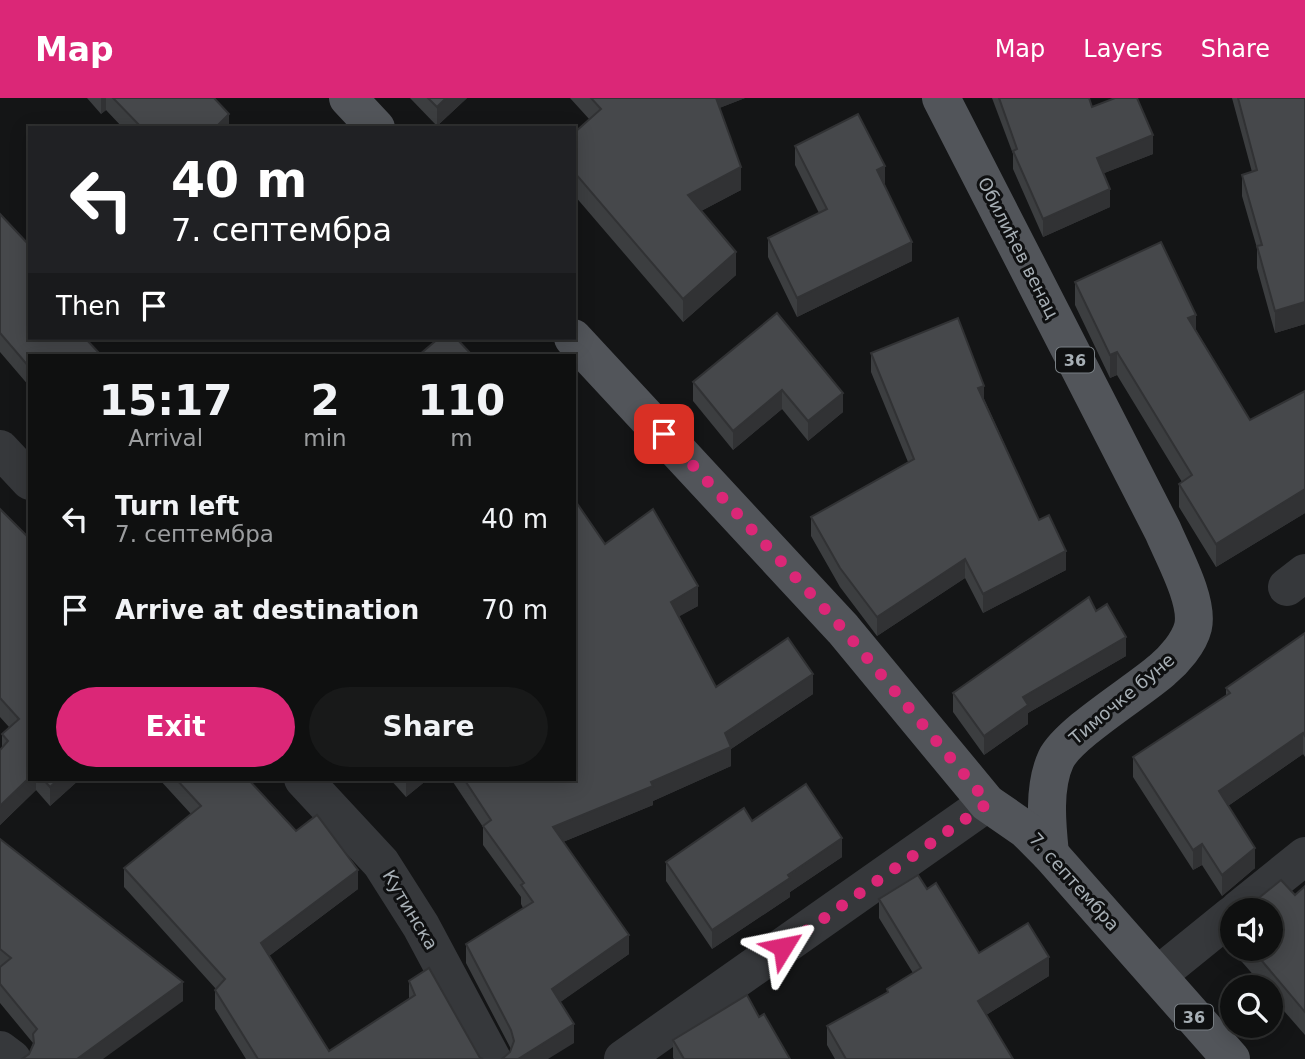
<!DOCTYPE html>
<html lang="en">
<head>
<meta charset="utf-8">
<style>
	:root { --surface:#0f1010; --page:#181919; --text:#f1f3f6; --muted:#9b9d9f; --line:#2f3030; --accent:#db2777 }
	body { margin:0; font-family:"DejaVu Sans",sans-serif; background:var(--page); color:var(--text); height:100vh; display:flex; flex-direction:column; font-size:26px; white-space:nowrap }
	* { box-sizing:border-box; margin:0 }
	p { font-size:23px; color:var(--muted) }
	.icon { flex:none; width:38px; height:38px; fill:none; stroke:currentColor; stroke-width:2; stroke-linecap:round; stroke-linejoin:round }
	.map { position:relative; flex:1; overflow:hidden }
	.panel { position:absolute; left:28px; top:256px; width:548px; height:427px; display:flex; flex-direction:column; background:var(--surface); border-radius:0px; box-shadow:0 4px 18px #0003,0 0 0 2px var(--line) }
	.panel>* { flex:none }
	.banner { position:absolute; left:28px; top:28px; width:548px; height:214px; border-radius:0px; box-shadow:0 4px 18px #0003,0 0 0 2px var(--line); background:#202124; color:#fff; overflow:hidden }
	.buttons { position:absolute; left:1220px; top:800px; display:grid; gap:14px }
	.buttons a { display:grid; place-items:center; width:63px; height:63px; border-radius:50%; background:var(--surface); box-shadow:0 4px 18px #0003,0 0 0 2px var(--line); font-size:35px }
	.pin { position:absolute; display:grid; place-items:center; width:60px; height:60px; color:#fff; margin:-30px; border-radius:14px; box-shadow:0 4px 10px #0006 }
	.me { position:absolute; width:77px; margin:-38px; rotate:55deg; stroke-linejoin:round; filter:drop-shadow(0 0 5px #0008) }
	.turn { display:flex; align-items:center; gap:24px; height:147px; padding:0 28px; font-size:32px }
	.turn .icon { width:91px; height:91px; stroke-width:2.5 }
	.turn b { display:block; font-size:49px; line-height:60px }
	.then { display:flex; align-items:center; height:66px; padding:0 28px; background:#0003; gap:14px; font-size:26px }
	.eta { display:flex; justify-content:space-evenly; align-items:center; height:119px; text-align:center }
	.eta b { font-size:42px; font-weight:600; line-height:49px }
	.button { display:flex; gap:14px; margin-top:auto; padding:14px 28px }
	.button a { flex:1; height:80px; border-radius:42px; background:var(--accent); color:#fff; font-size:28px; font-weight:600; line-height:80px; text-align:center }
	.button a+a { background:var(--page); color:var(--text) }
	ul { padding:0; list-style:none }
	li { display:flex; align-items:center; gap:21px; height:91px; padding:0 28px }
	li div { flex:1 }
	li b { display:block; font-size:26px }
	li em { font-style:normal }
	header { display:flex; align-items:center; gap:42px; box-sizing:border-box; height:98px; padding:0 35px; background:var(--accent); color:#fff }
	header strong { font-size:33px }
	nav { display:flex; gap:38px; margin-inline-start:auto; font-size:24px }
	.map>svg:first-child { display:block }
</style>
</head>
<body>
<header>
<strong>Map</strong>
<nav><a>Map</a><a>Layers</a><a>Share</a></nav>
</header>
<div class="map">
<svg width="1305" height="961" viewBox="0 0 1305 961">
	<rect width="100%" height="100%" fill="#141516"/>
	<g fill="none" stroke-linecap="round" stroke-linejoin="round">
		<g stroke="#36383b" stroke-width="38">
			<path d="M 0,351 L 30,383"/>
			<path d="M 1287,489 L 1305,475"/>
			<path d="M 303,681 L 381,765 L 421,828 L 492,961"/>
			<path d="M 1238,812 L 1305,758"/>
			<path d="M 1158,877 L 1232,817"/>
			<path d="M 0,952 L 12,961"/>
			<path d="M 623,961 L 987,705"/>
		</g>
		<g stroke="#52555a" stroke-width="38">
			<path d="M 348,0 L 376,30"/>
			<path d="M 941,0 L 1163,433 C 1173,457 1199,503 1193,529 C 1189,545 1174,562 1162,572 C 1137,594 1069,635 1056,661 C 1043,689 1047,727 1050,756"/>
			<path d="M 573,240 L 843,531 L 987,705 L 1026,732 L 1050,756 L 1231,961"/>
		</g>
	</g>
	<g fill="#3c3e40">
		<path d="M 87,0 L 214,0 L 229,30 L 123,30 L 106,12 L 101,16 Z"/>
		<path d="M 410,0 L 467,0 L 437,28 Z"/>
		<path d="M 570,0 L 745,0 L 719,10 L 741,92 L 701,113 L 736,177 L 683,224 L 574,97 L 574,35 L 590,22 Z"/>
		<path d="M 992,0 L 1089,0 L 1092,9 L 1153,56 L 1104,75 L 1110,109 L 1043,139 L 1013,71 L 1013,56 Z"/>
		<path d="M 1232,0 L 1305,0 L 1305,226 L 1275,235 L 1257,170 L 1257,150 L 1242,98 L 1242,77 L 1252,74 Z"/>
		<path d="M 795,48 L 885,87 L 912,163 L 797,219 L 768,159 L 768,140 L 819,115 L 795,67 Z"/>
		<path d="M 0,116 L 30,240 L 100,257 L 30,257 L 30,289 L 0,254 Z"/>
		<path d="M 1075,184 L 1196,232 L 1250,322 L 1305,293 L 1305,415 L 1216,469 L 1179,409 L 1179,386 L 1182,384 L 1117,277 L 1110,280 L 1075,207 Z"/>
		<path d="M 777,215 L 843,314 L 808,343 L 782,311 L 733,352 L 693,303 L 693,284 Z"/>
		<path d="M 871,255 L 984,301 L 1039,422 L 1066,472 L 983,515 L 965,480 L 877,538 L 840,489 L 811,438 L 811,419 L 908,364 L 871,274 Z"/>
		<path d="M 0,411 L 30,681 L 80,681 L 50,708 L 36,692 L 0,727 L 0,652 L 2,650 L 2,636 L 9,629 L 0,619 Z"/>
		<path d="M 605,446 L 698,508 L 679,518 L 716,589 L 813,596 L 731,651 L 731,668 L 653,703 L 653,707 L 563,744 L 629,856 L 560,904 L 574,945 L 510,954 L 511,951 L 466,865 L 466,846 L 523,810 L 521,806 L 521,799 L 483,747 L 483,729 L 451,681 L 574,681 Z"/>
		<path d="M 1096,513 L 1126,558 L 1028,615 L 1028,626 L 984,657 L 953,614 L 953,595 Z"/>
		<path d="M 1305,535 L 1305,659 L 1303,656 L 1228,708 L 1255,770 L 1222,798 L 1202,767 L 1193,772 L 1133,679 L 1133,659 L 1226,598 L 1226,590 Z"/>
		<path d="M 159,681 L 248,681 L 296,733 L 358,791 L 269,858 L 329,953 L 409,902 L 409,883 L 480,960 L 483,961 L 246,961 L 215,911 L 215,892 L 216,891 L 124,789 L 124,770 L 191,716 Z"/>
		<path d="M 390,681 L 428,681 L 406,699 Z"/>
		<path d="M 752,723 L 842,759 L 790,794 L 790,799 L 712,851 L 666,783 L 666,764 Z"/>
		<path d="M 0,741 L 183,903 L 29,956 L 33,945 L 0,905 Z"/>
		<path d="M 1305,788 L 1305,937 L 1270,897 L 1270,889 L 1264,889 L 1228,848 L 1228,825 L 1232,822 L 1232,850 L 1270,850 Z"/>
		<path d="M 927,791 L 979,855 L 1049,878 L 986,917 L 1013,961 L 835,961 L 827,947 L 827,928 L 887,895 L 887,891 L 913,875 L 879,820 L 879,801 Z"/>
		<path d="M 759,919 L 790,961 L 674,961 L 673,960 L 673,942 Z"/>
	</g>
	<g fill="#313234">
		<path d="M 101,0 L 106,0 L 106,12 L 101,16 Z"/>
		<path d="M 446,0 L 467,0 L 437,28 L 437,9 Z"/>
		<path d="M 712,0 L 745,0 L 712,13 Z"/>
		<path d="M 229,16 L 229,30 L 215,30 Z"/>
		<path d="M 1153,37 L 1153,56 L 1097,78 L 1097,60 Z"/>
		<path d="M 885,68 L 885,87 L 877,72 Z"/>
		<path d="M 741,69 L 741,92 L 688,120 L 688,97 Z"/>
		<path d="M 1110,91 L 1110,109 L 1043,139 L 1043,121 Z"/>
		<path d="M 912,144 L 912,163 L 797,219 L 797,200 Z"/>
		<path d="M 736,154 L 736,177 L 683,224 L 683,201 Z"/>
		<path d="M 1305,204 L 1305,226 L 1275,235 L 1275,213 Z"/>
		<path d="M 1196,217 L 1196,240 L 1188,220 Z"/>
		<path d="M 1117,254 L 1117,277 L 1110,280 L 1110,257 Z"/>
		<path d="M 984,288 L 984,307 L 978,290 Z"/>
		<path d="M 782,292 L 782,311 L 733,352 L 733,333 Z"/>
		<path d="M 843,295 L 843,314 L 808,343 L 808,323 Z"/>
		<path d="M 1305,391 L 1305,415 L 1216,469 L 1216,446 Z"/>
		<path d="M 1066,453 L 1066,472 L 983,515 L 983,496 Z"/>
		<path d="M 965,461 L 965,480 L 877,538 L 877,519 Z"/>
		<path d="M 698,488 L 698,508 L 671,523 L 671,504 Z"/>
		<path d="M 1126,539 L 1126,558 L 1028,615 L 1028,626 L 984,657 L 984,638 L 1023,599 Z"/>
		<path d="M 813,576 L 813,596 L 731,651 L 731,668 L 653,703 L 653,707 L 553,748 L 553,729 L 651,684 Z"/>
		<path d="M 1303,635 L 1303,656 L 1219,714 L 1219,693 Z"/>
		<path d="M 30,679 L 30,681 L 36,681 L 36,692 L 0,727 L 0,708 Z"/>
		<path d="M 59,681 L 80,681 L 50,708 L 50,689 Z"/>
		<path d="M 406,681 L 428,681 L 406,699 Z"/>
		<path d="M 842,740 L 842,759 L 790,794 L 790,799 L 712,851 L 712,832 Z"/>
		<path d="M 1202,746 L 1202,767 L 1193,772 L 1193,752 Z"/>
		<path d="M 1255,750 L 1255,770 L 1222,798 L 1222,777 Z"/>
		<path d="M 358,772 L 358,791 L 261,864 L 261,845 Z"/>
		<path d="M 629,837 L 629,856 L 552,910 L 552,891 Z"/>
		<path d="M 1049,859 L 1049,878 L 978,922 L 978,903 Z"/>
		<path d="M 183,884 L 183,903 L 103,961 L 77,961 Z"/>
		<path d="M 574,926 L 574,945 L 548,961 L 518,961 Z"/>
	</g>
	<g fill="#46484b" stroke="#313234" stroke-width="2">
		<path d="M 113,0 L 214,0 L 229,16 L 215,30 L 142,30 Z"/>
		<path d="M 428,0 L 446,0 L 437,9 Z"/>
		<path d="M 591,0 L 716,0 L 741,69 L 688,97 L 736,154 L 683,201 L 574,74 L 574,35 L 601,11 Z"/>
		<path d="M 999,0 L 1089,0 L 1092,9 L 1115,0 L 1137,0 L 1153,37 L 1097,60 L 1110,91 L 1043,121 L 1013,53 L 1017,51 Z"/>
		<path d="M 1238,0 L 1305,0 L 1305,204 L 1275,213 L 1257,148 L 1262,147 L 1242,77 L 1257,72 Z"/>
		<path d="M 858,16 L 885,68 L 877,72 L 912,144 L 797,200 L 768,140 L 827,111 L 795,48 Z"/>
		<path d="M 0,116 L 30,148 L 30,240 L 85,240 L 100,256 L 99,257 L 30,257 L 30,270 L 0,235 Z"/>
		<path d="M 1161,144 L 1196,217 L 1188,220 L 1250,322 L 1305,293 L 1305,391 L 1216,446 L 1179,386 L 1192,377 L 1117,254 L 1110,257 L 1075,184 Z"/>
		<path d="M 777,215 L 843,295 L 808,323 L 782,292 L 733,333 L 693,284 Z"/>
		<path d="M 958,220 L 984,288 L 978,290 L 1039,422 L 1049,417 L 1066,453 L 983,496 L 965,461 L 877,519 L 840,470 L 811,419 L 914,361 L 871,255 Z"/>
		<path d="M 439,240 L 456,240 L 472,257 L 419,257 Z"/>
		<path d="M 574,401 L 605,446 L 653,411 L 698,488 L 671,504 L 716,589 L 788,540 L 813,576 L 725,635 L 731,649 L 651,684 L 653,688 L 553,729 L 629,837 L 552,891 L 574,926 L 518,961 L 502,961 L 510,954 L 514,943 L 511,932 L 466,846 L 533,804 L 521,787 L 524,785 L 483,728 L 491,722 L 464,681 L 574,681 Z"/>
		<path d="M 0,411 L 30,441 L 30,679 L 0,708 L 0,652 L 8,643 L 2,636 L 19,621 L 0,600 Z"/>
		<path d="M 1089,499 L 1096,513 L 1107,506 L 1126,539 L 1023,599 L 1028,607 L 984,638 L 953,595 Z"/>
		<path d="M 1305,535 L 1305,638 L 1303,635 L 1219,693 L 1255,750 L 1222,777 L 1202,746 L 1193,752 L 1133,659 L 1230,595 L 1226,590 Z"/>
		<path d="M 43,681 L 59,681 L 50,689 Z"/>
		<path d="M 176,681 L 248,681 L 296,733 L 317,717 L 358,772 L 261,845 L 329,953 L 415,897 L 409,883 L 429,870 L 480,960 L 483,961 L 258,961 L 215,892 L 225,881 L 124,770 L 201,708 Z"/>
		<path d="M 806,686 L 842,740 L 788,777 L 790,780 L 712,832 L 666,764 L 744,710 L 752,723 Z"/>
		<path d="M 0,741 L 183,884 L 77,961 L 22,961 L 29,956 L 34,945 L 33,936 L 37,931 L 0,886 L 0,869 L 11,860 L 0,851 Z"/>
		<path d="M 918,777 L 927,791 L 936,785 L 979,855 L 1028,825 L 1049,859 L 978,903 L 1013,961 L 846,961 L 827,928 L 888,894 L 887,891 L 921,870 L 879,801 Z"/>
		<path d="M 1281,782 L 1295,797 L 1305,788 L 1305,914 L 1251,850 L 1270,850 L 1270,812 L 1244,812 Z"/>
		<path d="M 747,897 L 759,919 L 764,916 L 790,961 L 684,961 L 673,942 Z"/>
	</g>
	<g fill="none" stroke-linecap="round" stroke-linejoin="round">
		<path stroke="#db2777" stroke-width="12" stroke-dasharray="0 21.6" d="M 664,336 L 843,531 L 988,705 L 783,849"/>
	</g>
	<g text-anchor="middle" stroke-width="6" stroke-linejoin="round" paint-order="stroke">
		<g fill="#0f1011" stroke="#797f84" stroke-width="2">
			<rect x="1056" y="249.5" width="38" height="25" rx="5"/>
			<rect x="1175" y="906.5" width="38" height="25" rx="5"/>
		</g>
		<g font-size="16" font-weight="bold" fill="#a7afb5">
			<text x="1075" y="268">36</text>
			<text x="1194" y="925">36</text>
		</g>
		<g font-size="18" fill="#a7afb5" stroke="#0f1011">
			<text transform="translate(1018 150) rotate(63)" y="6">Обилићев венац</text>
			<text transform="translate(1122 601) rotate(-40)" y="6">Тимочке буне</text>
			<text transform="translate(1074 784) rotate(48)" y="6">7. септембра</text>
			<text transform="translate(410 812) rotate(59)" y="6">Кутинска</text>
		</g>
	</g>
</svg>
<div class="buttons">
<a><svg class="icon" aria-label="sound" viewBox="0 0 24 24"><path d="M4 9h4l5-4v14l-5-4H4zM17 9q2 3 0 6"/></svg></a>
<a><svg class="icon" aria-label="search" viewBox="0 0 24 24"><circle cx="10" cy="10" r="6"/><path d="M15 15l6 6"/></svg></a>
</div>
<div class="pin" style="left:664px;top:336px;background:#d93025"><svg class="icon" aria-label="arrive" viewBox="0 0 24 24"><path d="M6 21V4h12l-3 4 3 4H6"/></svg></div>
<svg class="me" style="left:783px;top:849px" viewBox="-20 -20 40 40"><path d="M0-17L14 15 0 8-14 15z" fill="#db2777" stroke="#fff" stroke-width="4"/></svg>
<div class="banner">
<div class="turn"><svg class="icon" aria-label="left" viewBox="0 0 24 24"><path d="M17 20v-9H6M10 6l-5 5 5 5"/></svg><div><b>40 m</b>7. септембра</div></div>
<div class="then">Then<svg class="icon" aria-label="arrive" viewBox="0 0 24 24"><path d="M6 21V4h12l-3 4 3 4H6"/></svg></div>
</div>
<section class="panel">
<div class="eta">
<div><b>15:17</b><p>Arrival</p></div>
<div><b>2</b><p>min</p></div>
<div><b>110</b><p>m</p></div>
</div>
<ul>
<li><svg class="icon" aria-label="left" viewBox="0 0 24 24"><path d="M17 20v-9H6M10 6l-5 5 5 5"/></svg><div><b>Turn left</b><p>7. септембра</p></div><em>40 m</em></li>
<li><svg class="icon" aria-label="arrive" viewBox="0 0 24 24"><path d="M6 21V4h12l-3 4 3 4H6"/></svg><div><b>Arrive at destination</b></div><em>70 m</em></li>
</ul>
<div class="button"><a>Exit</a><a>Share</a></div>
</section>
</div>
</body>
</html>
